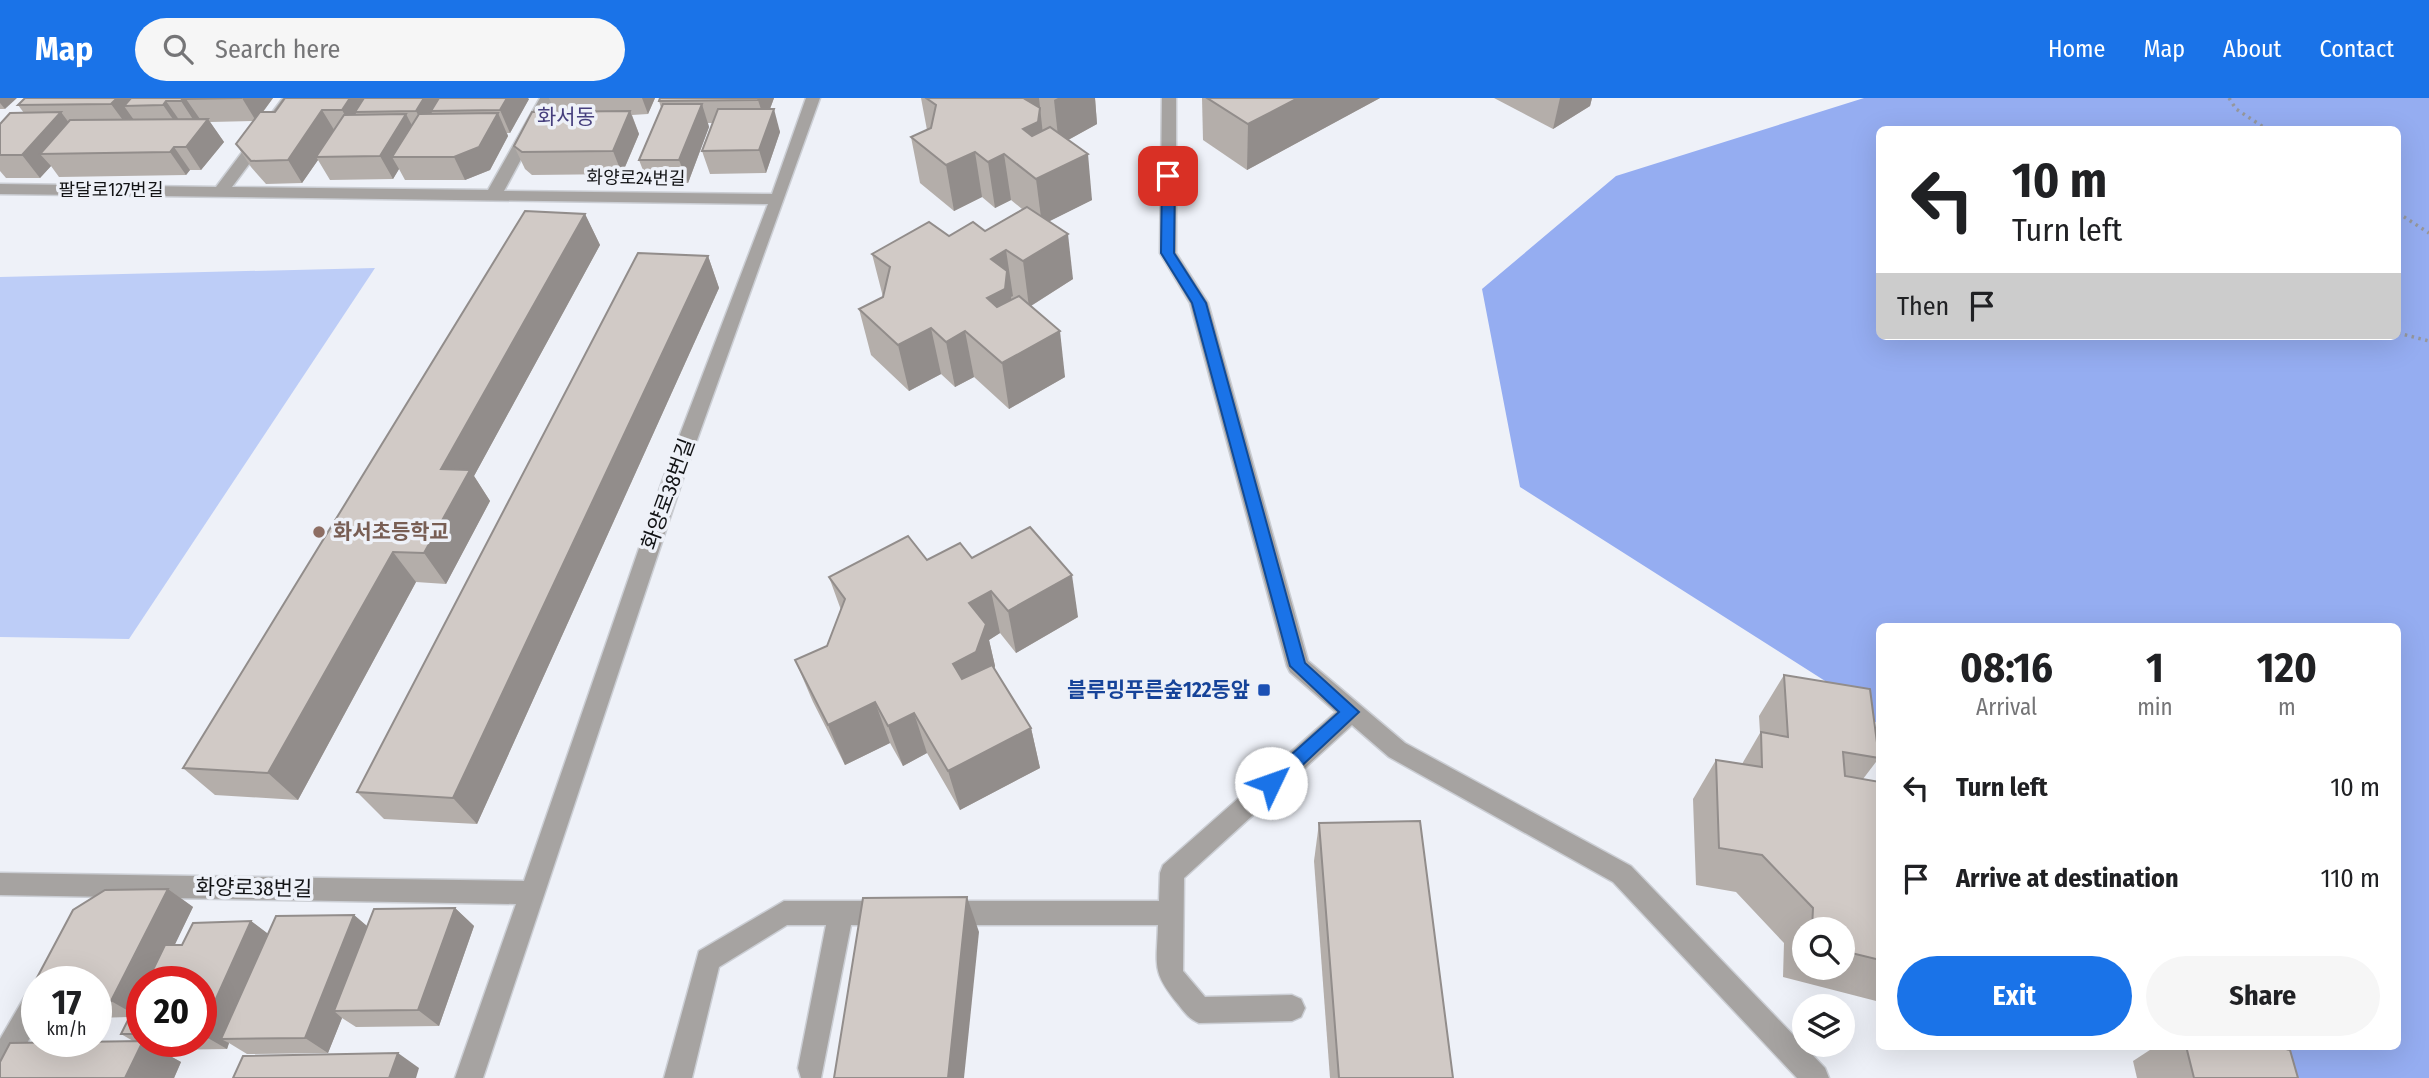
<!DOCTYPE html>
<html lang="en">
<head>
<meta charset="utf-8">
<style>
	:root { --surface:#fff; --page:#f6f6f6; --text:#202124; --muted:#757577; --accent:#1a73e8 }
	body { margin:0; font-family:"Fira Sans Condensed","Noto Sans KR",sans-serif; background:var(--page); color:var(--text); height:100vh; display:flex; flex-direction:column; font-size:26px; white-space:nowrap }
	* { box-sizing:border-box; margin:0 }
	p { font-size:23px; color:var(--muted) }
	.icon { flex:none; width:38px; height:38px; fill:none; stroke:currentColor; stroke-width:2; stroke-linecap:round; stroke-linejoin:round }
	.map { position:relative; flex:1; overflow:hidden }
	.drawer { position:absolute; left:1876px; top:525px; width:525px; height:427px; display:flex; flex-direction:column; background:var(--surface); border-radius:10px; box-shadow:0 7px 28px #0002 }
	.drawer>* { flex:none }
	.hud { position:absolute; left:1876px; top:28px; width:525px; height:214px; border-radius:10px; box-shadow:0 7px 28px #0002; background:#fff; color:var(--text); overflow:hidden }
	.buttons { position:absolute; left:1792px; top:819px; display:grid; gap:14px }
	.buttons a { display:grid; place-items:center; width:63px; height:63px; border-radius:50%; background:var(--surface); box-shadow:0 7px 28px #0002; font-size:35px }
	.speed { position:absolute; left:21px; top:868px; display:flex; gap:14px; font-size:35px; font-weight:700; text-align:center }
	.speed>* { display:grid; place-content:center; width:91px; height:91px; border-radius:50%; background:var(--surface); box-shadow:0 7px 28px #0002; line-height:1 }
	.speed small { font-size:18px; font-weight:400 }
	.speed .limit { border:10px solid #d22; background:#fff; color:#111 }
	.pin { position:absolute; display:grid; place-items:center; width:60px; height:60px; color:#fff; margin:-30px; border-radius:14px; box-shadow:0 4px 10px #0006 }
	.me { position:absolute; width:77px; margin:-38px; rotate:48deg; stroke-linejoin:round; filter:drop-shadow(0 0 5px #0008) }
	.turn { display:flex; align-items:center; gap:24px; height:147px; padding:0 21px; font-size:32px }
	.turn .icon { width:91px; height:91px; stroke-width:2.5 }
	.turn b { display:block; font-size:49px; line-height:60px }
	.then { display:flex; align-items:center; height:66px; padding:0 21px; background:#0003; gap:14px; font-size:26px }
	.eta { display:flex; justify-content:space-evenly; align-items:center; height:119px; text-align:center }
	.eta b { font-size:42px; font-weight:700; line-height:49px }
	.button { display:flex; gap:14px; margin-top:auto; padding:14px 21px }
	.button a { flex:1; height:80px; border-radius:42px; background:var(--accent); color:#fff; font-size:28px; font-weight:700; line-height:80px; text-align:center }
	.button a+a { background:var(--page); color:var(--text) }
	ul { padding:0; list-style:none }
	li { display:flex; align-items:center; gap:21px; height:91px; padding:0 21px }
	li div { flex:1 }
	li b { display:block; font-size:26px }
	li em { font-style:normal }
	header { display:flex; align-items:center; gap:42px; box-sizing:border-box; height:98px; padding:0 35px; background:var(--accent); color:#fff }
	header strong { font-size:33px }
	nav { display:flex; gap:38px; margin-inline-start:auto; font-size:24px }
	.search { width:490px; height:63px; background:var(--page); display:flex; align-items:center; gap:18px; box-sizing:border-box; padding:0 24px; border-radius:38px; color:var(--muted); font-size:26px }
	.map>svg:first-child { display:block }
</style>
</head>
<body>
<header>
<strong>Map</strong>
<div class="search"><svg class="icon" aria-label="search" viewBox="0 0 24 24"><circle cx="10" cy="10" r="6"/><path d="M15 15l6 6"/></svg>Search here</div>
<nav><a>Home</a><a>Map</a><a>About</a><a>Contact</a></nav>
</header>
<div class="map">
<svg width="2429" height="980" viewBox="0 0 2429 980">
	<rect width="100%" height="100%" fill="#eef1f8"/>
	<path fill="#bdcdf7" d="M 375,170 L 129,541 L 0,539 L 0,179 Z"/>
	<path fill="#95adf1" fill-rule="evenodd" d="M 1864,0 L 2429,0 L 2429,980 L 2291,980 L 2254,949 L 2398,948 L 2398,528 L 1880,528 L 1879,627 L 1833,588 L 1520,389 L 1482,191 L 1616,78 ZM 1880,32 L 2398,32 L 2398,238 L 1880,238 Z"/>
	<g fill="none" stroke-linecap="round" stroke-linejoin="round">
		<defs>
			<g id="lane">
				<path d="M 1162,0 L 1176,0 L 1176,155 L 1208,205 L 1308,563 L 1405,645 L 1631,768 L 1825,970 L 1829,980 L 1797,980 L 1613,784 L 1389,659 L 1352,627 L 1184,780 L 1183,873 L 1205,899 L 1292,897 L 1301,901 L 1305,910 L 1301,919 L 1292,923 L 1199,925 C 1189,921 1185,915 1178,906 C 1151,873 1157,868 1158,827 L 946,827 L 937,823 L 934,815 L 937,807 L 946,803 L 1159,803 L 1160,775 L 1163,767 L 1336,614 L 1290,574 L 1287,568 L 1190,205 L 1160,155 Z"/>
				<path d="M 784,803 L 889,803 L 898,807 L 901,815 L 898,823 L 889,827 L 851,827 L 821,980 L 801,980 L 798,970 L 826,827 L 787,827 L 719,869 L 692,980 L 664,980 L 699,853 Z"/>
			</g>
			<g id="street">
				<path d="M 283,0 L 298,0 L 232,89 L 488,92 L 540,0 L 554,0 L 504,93 L 772,96 L 806,0 L 820,0 L 683,381 L 483,980 L 455,980 L 516,806 L 0,797 L 0,775 L 524,783 L 663,381 L 768,106 L 0,96 L 0,86 L 216,89 Z"/>
				<path d="M 37,889 L 37,928 L 9,976 L 0,980 L 0,941 L 28,893 Z"/>
			</g>
		</defs>
		<use href="#lane" stroke="#cbced4" stroke-width="3"/>
		<use href="#street" stroke="#cbced4" stroke-width="3"/>
		<g stroke="#95979c" stroke-width="3.5" stroke-dasharray="2.5 4.5" stroke-linecap="butt">
			<path d="M 2229,0 L 2236,11 L 2268,32"/>
			<path d="M 2398,115 L 2429,135"/>
			<path d="M 2398,235 L 2429,243"/>
		</g>
		<use href="#lane" fill="#a6a3a1" fill-rule="evenodd"/>
		<use href="#street" fill="#a6a3a1" fill-rule="evenodd"/>
	</g>
	<g fill="#b4aeaa" fill-rule="evenodd">
		<path d="M 0,0 L 5,11 L 0,11 Z"/>
		<path d="M 25,0 L 273,0 L 263,14 L 529,1 L 510,35 L 507,35 L 508,38 L 490,72 L 465,82 L 405,82 L 399,71 L 393,81 L 330,82 L 318,62 L 302,85 L 266,86 L 251,69 L 236,46 L 253,23 L 210,24 L 224,44 L 201,72 L 190,72 L 186,77 L 59,79 L 51,68 L 40,80 L 6,80 L 0,73 L 0,26 L 24,15 L 18,7 Z"/>
		<path d="M 549,0 L 655,0 L 648,16 L 632,17 L 639,36 L 622,76 L 532,77 L 525,71 L 514,48 L 555,14 Z"/>
		<path d="M 660,0 L 774,0 L 770,11 L 780,34 L 766,75 L 710,76 L 702,53 L 713,25 L 708,25 L 709,29 L 688,85 L 648,85 L 639,62 L 661,10 L 659,3 Z"/>
		<path d="M 921,0 L 1095,0 L 1097,26 L 1068,42 L 1092,102 L 1049,123 L 1073,181 L 1031,208 L 1065,279 L 1009,311 L 974,279 L 955,289 L 941,276 L 909,293 L 871,257 L 859,211 L 883,199 L 872,156 L 949,138 L 985,133 L 1022,111 L 1011,102 L 995,110 L 982,99 L 954,113 L 920,85 L 911,39 L 927,32 Z"/>
		<path d="M 1202,0 L 1380,0 L 1247,72 L 1203,42 Z"/>
		<path d="M 1494,0 L 1592,0 L 1590,8 L 1553,31 Z"/>
		<path d="M 585,116 L 600,147 L 474,378 L 490,403 L 446,486 L 416,484 L 298,702 L 215,697 L 183,670 Z"/>
		<path d="M 708,158 L 719,190 L 477,726 L 384,721 L 357,694 Z"/>
		<path d="M 972,460 L 1078,519 L 1016,555 L 1000,535 L 989,542 L 995,568 L 994,571 L 1031,630 L 1040,670 L 960,712 L 927,655 L 903,668 L 890,645 L 845,667 L 813,604 L 795,562 L 827,548 L 841,512 L 829,479 L 927,462 Z"/>
		<path d="M 1784,577 L 1879,660 L 1863,681 L 1880,684 L 1880,904 L 1783,879 L 1784,845 L 1736,794 L 1696,787 L 1693,701 L 1716,662 L 1742,666 L 1760,635 L 1759,618 ZM 1804,831 L 1843,831 L 1843,870 L 1804,870 Z"/>
		<path d="M 1319,725 L 1453,980 L 1330,980 L 1314,763 Z"/>
		<path d="M 168,791 L 193,809 L 174,847 L 182,847 L 193,825 L 251,823 L 268,836 L 276,818 L 354,817 L 367,828 L 374,811 L 455,810 L 474,828 L 439,928 L 356,929 L 342,920 L 328,955 L 247,956 L 229,945 L 227,951 L 159,952 L 181,964 L 174,980 L 0,980 L 0,964 L 10,945 L 133,943 L 121,936 L 129,919 L 96,920 L 96,884 L 37,884 L 37,911 L 24,904 L 73,812 L 105,792 ZM 142,884 L 201,884 L 201,943 L 142,943 Z"/>
		<path d="M 2156,948 L 2271,948 L 2298,980 L 2137,980 L 2133,963 Z"/>
	</g>
	<g fill="#928d8b">
		<path d="M 0,0 L 17,0 L 5,11 L 0,5 Z"/>
		<path d="M 117,0 L 152,0 L 124,8 L 134,22 L 128,29 L 111,6 Z"/>
		<path d="M 183,0 L 217,0 L 186,1 L 200,21 L 196,26 L 181,3 Z"/>
		<path d="M 242,0 L 273,0 L 256,23 Z"/>
		<path d="M 350,0 L 378,0 L 355,14 L 361,25 L 355,35 L 342,12 Z"/>
		<path d="M 424,0 L 450,0 L 431,13 L 436,23 L 428,36 L 416,13 Z"/>
		<path d="M 507,0 L 528,0 L 529,1 L 510,35 L 500,12 Z"/>
		<path d="M 642,0 L 655,0 L 648,16 Z"/>
		<path d="M 759,0 L 774,0 L 765,24 L 758,2 Z"/>
		<path d="M 1026,0 L 1039,0 L 1045,55 L 1044,69 L 1029,76 L 1023,31 L 1025,1 Z"/>
		<path d="M 1058,0 L 1095,0 L 1097,26 L 1059,47 L 1054,2 Z"/>
		<path d="M 1298,0 L 1380,0 L 1247,72 L 1248,26 Z"/>
		<path d="M 1560,0 L 1592,0 L 1590,8 L 1553,31 Z"/>
		<path d="M 166,3 L 182,26 L 179,30 L 163,7 Z"/>
		<path d="M 702,6 L 709,29 L 688,85 L 679,62 Z"/>
		<path d="M 774,11 L 780,34 L 766,75 L 759,52 Z"/>
		<path d="M 322,12 L 336,35 L 316,59 L 318,62 L 302,85 L 288,62 Z"/>
		<path d="M 630,13 L 639,36 L 622,76 L 613,53 Z"/>
		<path d="M 61,14 L 78,37 L 40,56 L 51,68 L 40,80 L 22,57 Z"/>
		<path d="M 498,15 L 508,38 L 490,72 L 465,82 L 454,59 Z"/>
		<path d="M 406,16 L 418,39 L 392,59 L 399,71 L 393,81 L 380,58 Z"/>
		<path d="M 208,21 L 224,44 L 201,72 L 186,49 Z"/>
		<path d="M 174,49 L 190,72 L 186,77 L 170,54 Z"/>
		<path d="M 975,54 L 982,99 L 954,113 L 946,67 Z"/>
		<path d="M 1004,56 L 1011,102 L 995,110 L 988,64 Z"/>
		<path d="M 1088,56 L 1092,102 L 1042,127 L 1036,81 Z"/>
		<path d="M 585,116 L 600,147 L 474,378 L 490,403 L 446,486 L 424,455 L 441,371 Z"/>
		<path d="M 1068,136 L 1073,181 L 1029,209 L 1023,163 Z"/>
		<path d="M 1006,152 L 1013,198 L 1011,199 L 1014,219 L 1012,237 L 987,200 L 991,161 Z"/>
		<path d="M 708,158 L 719,190 L 477,726 L 453,700 Z"/>
		<path d="M 931,230 L 941,276 L 909,293 L 898,247 Z"/>
		<path d="M 965,233 L 974,279 L 955,289 L 946,244 Z"/>
		<path d="M 1060,233 L 1065,279 L 1009,311 L 1002,265 Z"/>
		<path d="M 393,454 L 416,484 L 298,702 L 268,675 Z"/>
		<path d="M 1072,477 L 1078,519 L 1016,555 L 1008,513 Z"/>
		<path d="M 991,493 L 1000,535 L 989,542 L 995,568 L 986,595 L 964,607 L 953,566 L 969,505 Z"/>
		<path d="M 875,604 L 890,645 L 845,667 L 828,627 Z"/>
		<path d="M 914,615 L 927,655 L 903,668 L 888,628 Z"/>
		<path d="M 1031,630 L 1040,670 L 960,712 L 948,673 Z"/>
		<path d="M 168,791 L 193,809 L 157,884 L 142,884 L 142,914 L 139,919 L 111,903 Z"/>
		<path d="M 967,799 L 979,834 L 964,980 L 948,980 Z"/>
		<path d="M 455,810 L 474,828 L 439,928 L 418,912 Z"/>
		<path d="M 354,817 L 375,835 L 334,913 L 342,920 L 328,955 L 305,940 Z"/>
		<path d="M 251,823 L 275,841 L 221,941 L 229,945 L 227,951 L 201,936 L 201,934 Z"/>
		<path d="M 143,943 L 181,964 L 174,980 L 125,980 Z"/>
		<path d="M 398,955 L 419,970 L 416,980 L 389,980 Z"/>
	</g>
	<g fill="#d1cac6" stroke="#928d8b" stroke-width="2">
		<path d="M 25,0 L 117,0 L 111,6 L 18,7 Z"/>
		<path d="M 131,0 L 183,0 L 181,3 L 166,3 L 163,7 L 124,8 Z"/>
		<path d="M 187,0 L 242,0 L 186,1 Z"/>
		<path d="M 285,0 L 350,0 L 342,12 L 322,12 L 288,62 L 251,63 L 236,46 L 260,14 L 275,14 Z"/>
		<path d="M 364,0 L 424,0 L 416,13 L 355,14 Z"/>
		<path d="M 439,0 L 507,0 L 500,12 L 431,13 Z"/>
		<path d="M 660,0 L 759,0 L 758,2 L 659,3 Z"/>
		<path d="M 926,0 L 1026,0 L 1025,1 L 1040,10 L 1038,24 L 1023,31 L 1032,38 L 1050,29 L 1088,56 L 1036,81 L 1004,56 L 988,64 L 975,54 L 946,67 L 911,39 L 931,30 L 936,7 Z"/>
		<path d="M 1207,0 L 1298,0 L 1248,26 Z"/>
		<path d="M 663,6 L 702,6 L 679,62 L 639,62 Z"/>
		<path d="M 718,11 L 774,11 L 759,52 L 702,53 Z"/>
		<path d="M 630,13 L 613,53 L 522,54 L 514,48 L 532,14 Z"/>
		<path d="M 61,14 L 22,57 L 0,57 L 0,26 L 10,15 Z"/>
		<path d="M 498,15 L 479,49 L 454,59 L 392,59 L 419,16 Z"/>
		<path d="M 406,16 L 380,58 L 316,59 L 344,17 Z"/>
		<path d="M 208,21 L 186,49 L 174,49 L 170,54 L 40,56 L 70,22 Z"/>
		<path d="M 1027,109 L 1068,136 L 1023,163 L 1006,152 L 991,161 L 1007,173 L 1005,191 L 987,200 L 997,209 L 1019,198 L 1060,233 L 1002,265 L 965,233 L 946,244 L 931,230 L 898,247 L 859,211 L 883,199 L 890,169 L 872,156 L 929,124 L 949,138 L 973,124 L 985,133 Z"/>
		<path d="M 525,113 L 585,116 L 441,371 L 470,372 L 424,455 L 393,454 L 268,675 L 183,670 Z"/>
		<path d="M 638,155 L 708,158 L 453,700 L 357,694 Z"/>
		<path d="M 1030,429 L 1072,477 L 1008,513 L 991,493 L 969,505 L 986,526 L 976,554 L 953,566 L 962,581 L 992,567 L 1031,630 L 948,673 L 914,615 L 888,628 L 875,604 L 828,627 L 795,562 L 827,548 L 845,501 L 829,479 L 908,438 L 927,462 L 960,445 L 972,460 Z"/>
		<path d="M 1784,577 L 1870,591 L 1879,660 L 1843,654 L 1845,678 L 1880,684 L 1880,862 L 1843,853 L 1843,831 L 1812,831 L 1813,810 L 1762,757 L 1719,750 L 1716,662 L 1762,669 L 1761,634 L 1788,639 Z"/>
		<path d="M 1420,723 L 1453,980 L 1339,980 L 1319,725 Z"/>
		<path d="M 168,791 L 111,903 L 96,903 L 96,884 L 37,884 L 37,904 L 24,904 L 73,812 L 105,792 Z"/>
		<path d="M 967,799 L 948,980 L 834,980 L 863,800 Z"/>
		<path d="M 455,810 L 418,912 L 334,913 L 374,811 Z"/>
		<path d="M 354,817 L 305,940 L 221,941 L 276,818 Z"/>
		<path d="M 251,823 L 201,934 L 201,884 L 147,884 L 165,847 L 182,847 L 193,825 Z"/>
		<path d="M 142,894 L 142,936 L 121,936 Z"/>
		<path d="M 142,943 L 143,943 L 125,980 L 0,980 L 0,964 L 10,945 Z"/>
		<path d="M 2186,948 L 2271,948 L 2290,952 L 2298,980 L 2194,980 Z"/>
		<path d="M 398,955 L 389,980 L 233,980 L 243,958 Z"/>
	</g>
	<path fill="#1a73e8" stroke="#114b97" stroke-width="2" d="M 1168,74 L 1175,78 L 1174,155 L 1206,205 L 1305,565 L 1359,614 L 1277,691 L 1271,693 L 1265,691 L 1262,685 L 1265,680 L 1339,614 L 1290,568 L 1192,205 L 1161,155 L 1162,78 Z"/>
	<circle fill="#8d6e63" stroke="#eef1f8" stroke-width="2.5" cx="319" cy="434" r="7"/>
	<rect fill="#1a4fb4" stroke="#eef1f8" stroke-width="2.5" x="1257" y="585" width="14" height="14" rx="3.5"/>
	<g text-anchor="middle" stroke-width="7" stroke-linejoin="round" paint-order="stroke">
		<g font-size="18" fill="#131416" stroke="#eef1f8">
			<text transform="translate(636 80) rotate(1)" y="6">화양로24번길</text>
			<text x="111" y="98">팔달로127번길</text>
		</g>
		<g font-size="21" fill="#463f7d" stroke="#eef1f8">
			<text x="566" y="26">화서동</text>
		</g>
		<g font-size="21" fill="#131416" stroke="#eef1f8">
			<text transform="translate(668 396) rotate(-70)" y="7">화양로38번길</text>
			<text transform="translate(254 790) rotate(1)" y="7">화양로38번길</text>
		</g>
		<g font-size="21" font-weight="bold" fill="#785e54" stroke="#eef1f8" text-anchor="start">
			<text x="333" y="441">화서초등학교</text>
		</g>
		<g font-size="21" font-weight="bold" fill="#164399" stroke="#eef1f8" text-anchor="end">
			<text x="1250" y="599">블루밍푸른숲122동앞</text>
		</g>
	</g>
</svg>
<div class="buttons">
<a><svg class="icon" aria-label="search" viewBox="0 0 24 24"><circle cx="10" cy="10" r="6"/><path d="M15 15l6 6"/></svg></a>
<a><svg class="icon" aria-label="layers" viewBox="0 0 24 24"><path d="M12 4l9 5-9 5-9-5zM3 14l9 5 9-5"/></svg></a>
</div>
<div class="speed"><div>17<small>km/h</small></div><div class="limit">20</div></div>
<div class="pin" style="left:1168px;top:78px;background:#d93025"><svg class="icon" aria-label="arrive" viewBox="0 0 24 24"><path d="M6 21V4h12l-3 4 3 4H6"/></svg></div>
<svg class="me" style="left:1271px;top:685px" viewBox="-20 -20 40 40"><circle r="19" fill="#fff"/><path d="M0-13L10 11 0 6-10 11z" fill="#1a73e8"/></svg>
<div class="hud">
<div class="turn"><svg class="icon" aria-label="left" viewBox="0 0 24 24"><path d="M17 20v-9H6M10 6l-5 5 5 5"/></svg><div><b>10 m</b>Turn left</div></div>
<div class="then">Then<svg class="icon" aria-label="arrive" viewBox="0 0 24 24"><path d="M6 21V4h12l-3 4 3 4H6"/></svg></div>
</div>
<section class="drawer">
<div class="eta">
<div><b>08:16</b><p>Arrival</p></div>
<div><b>1</b><p>min</p></div>
<div><b>120</b><p>m</p></div>
</div>
<ul>
<li><svg class="icon" aria-label="left" viewBox="0 0 24 24"><path d="M17 20v-9H6M10 6l-5 5 5 5"/></svg><div><b>Turn left</b></div><em>10 m</em></li>
<li><svg class="icon" aria-label="arrive" viewBox="0 0 24 24"><path d="M6 21V4h12l-3 4 3 4H6"/></svg><div><b>Arrive at destination</b></div><em>110 m</em></li>
</ul>
<div class="button"><a>Exit</a><a>Share</a></div>
</section>
</div>
</body>
</html>
